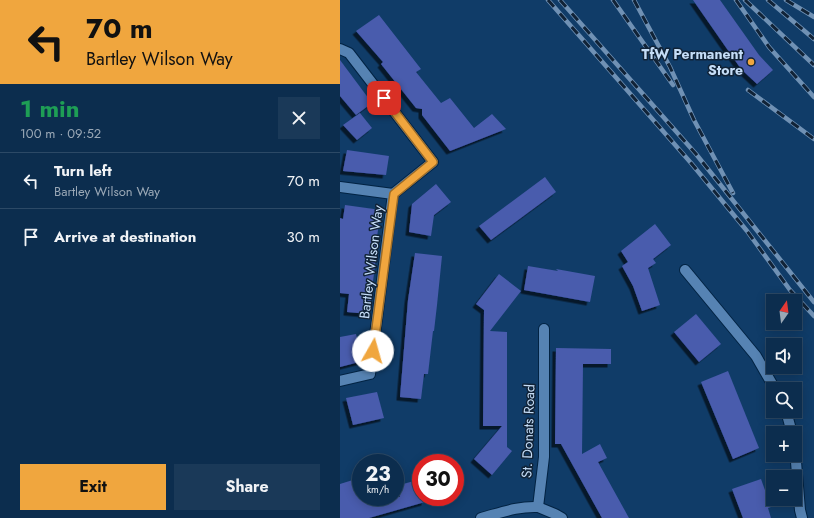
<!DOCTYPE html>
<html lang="en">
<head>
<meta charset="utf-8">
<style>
	:root { --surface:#0c2d4e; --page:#1a3958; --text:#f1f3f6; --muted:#9aa8b6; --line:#2c4966; --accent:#f0a63e }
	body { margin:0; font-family:Jost,sans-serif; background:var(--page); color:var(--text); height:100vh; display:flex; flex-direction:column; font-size:15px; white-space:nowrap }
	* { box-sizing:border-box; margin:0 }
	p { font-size:13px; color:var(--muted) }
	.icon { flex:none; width:22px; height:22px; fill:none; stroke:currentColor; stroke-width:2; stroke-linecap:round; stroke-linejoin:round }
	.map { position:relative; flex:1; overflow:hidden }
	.panel { display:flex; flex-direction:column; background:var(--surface); width:340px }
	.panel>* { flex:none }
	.hud { background:#f0a63e; color:#111; overflow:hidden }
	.needle { width:26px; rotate:14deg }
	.fabs { position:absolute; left:426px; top:294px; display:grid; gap:8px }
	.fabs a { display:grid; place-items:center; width:36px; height:36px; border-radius:0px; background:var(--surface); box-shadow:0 2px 10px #0003,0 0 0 1px var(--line); font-size:20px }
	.speed { position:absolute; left:12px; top:454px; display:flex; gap:8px; font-size:20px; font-weight:700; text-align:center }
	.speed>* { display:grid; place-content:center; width:52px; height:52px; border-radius:50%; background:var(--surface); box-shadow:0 2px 10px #0003,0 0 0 1px var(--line); line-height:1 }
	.speed small { font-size:10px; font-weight:400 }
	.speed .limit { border:6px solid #d22; background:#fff; color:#111 }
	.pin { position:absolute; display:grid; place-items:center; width:34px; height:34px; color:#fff; margin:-17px; border-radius:8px; box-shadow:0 2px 6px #0006 }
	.me { position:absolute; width:44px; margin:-22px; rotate:7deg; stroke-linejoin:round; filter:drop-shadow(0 0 3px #0008) }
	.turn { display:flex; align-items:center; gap:14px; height:84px; padding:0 20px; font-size:18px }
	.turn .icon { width:52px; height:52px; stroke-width:2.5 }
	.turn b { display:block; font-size:28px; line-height:34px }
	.round { display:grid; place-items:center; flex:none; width:42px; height:42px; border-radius:0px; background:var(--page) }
	.headline { display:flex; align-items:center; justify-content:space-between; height:68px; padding:0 20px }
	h1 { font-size:24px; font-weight:700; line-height:30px; color:#1e9e55 }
	.button { display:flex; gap:8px; margin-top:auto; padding:8px 20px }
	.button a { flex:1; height:46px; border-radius:0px; background:var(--accent); color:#111; font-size:16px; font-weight:700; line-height:46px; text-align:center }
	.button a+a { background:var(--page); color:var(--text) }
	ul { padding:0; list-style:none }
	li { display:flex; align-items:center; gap:12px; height:56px; padding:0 20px; border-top:1px solid var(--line) }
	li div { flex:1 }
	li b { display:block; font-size:15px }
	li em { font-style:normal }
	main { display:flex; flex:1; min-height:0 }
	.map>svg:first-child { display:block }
</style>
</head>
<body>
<main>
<section class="panel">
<div class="hud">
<div class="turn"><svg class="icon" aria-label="left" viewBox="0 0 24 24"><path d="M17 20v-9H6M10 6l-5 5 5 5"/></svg><div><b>70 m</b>Bartley Wilson Way</div></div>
</div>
<div class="headline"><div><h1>1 min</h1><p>100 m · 09:52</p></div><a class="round"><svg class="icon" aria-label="close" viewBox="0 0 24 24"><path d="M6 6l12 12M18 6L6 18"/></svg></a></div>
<ul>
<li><svg class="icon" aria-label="left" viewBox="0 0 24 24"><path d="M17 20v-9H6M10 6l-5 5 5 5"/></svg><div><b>Turn left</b><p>Bartley Wilson Way</p></div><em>70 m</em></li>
<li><svg class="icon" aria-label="arrive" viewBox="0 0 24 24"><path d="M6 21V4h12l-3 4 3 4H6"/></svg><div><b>Arrive at destination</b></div><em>30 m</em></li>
</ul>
<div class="button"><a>Exit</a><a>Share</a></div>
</section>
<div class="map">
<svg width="474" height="518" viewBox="0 0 474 518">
	<defs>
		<filter id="shadow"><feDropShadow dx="-3.5" dy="3.5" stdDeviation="0" flood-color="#0009"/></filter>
	</defs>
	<rect width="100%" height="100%" fill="#103c68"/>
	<g fill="#495bad" filter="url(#shadow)">
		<path d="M 353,0 L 380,0 L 419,55 L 433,70 L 417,84 L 401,69 Z"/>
		<path d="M 39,15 L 81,69 L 76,72 L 101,103 L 110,98 L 134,128 L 152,114 L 166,129 L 110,151 L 82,115 L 82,109 L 76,108 L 41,64 L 43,62 L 16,31 Z"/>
		<path d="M 0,60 L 32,103 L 16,115 L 0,96 Z"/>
		<path d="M 20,113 L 32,128 L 17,140 L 3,125 Z"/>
		<path d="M 7,150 L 49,156 L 46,175 L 3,171 Z"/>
		<path d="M 205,177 L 216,192 L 151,240 L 139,226 Z"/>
		<path d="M 96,184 L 111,202 L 94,215 L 91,236 L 69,232 L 72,204 Z"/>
		<path d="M 5,205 L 41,210 L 34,257 L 36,257 L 29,314 L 7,312 L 9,294 L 0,293 L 0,218 L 3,219 Z"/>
		<path d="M 315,224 L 331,245 L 313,259 L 316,263 L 308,268 L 320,305 L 302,311 L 293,286 L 282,266 L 288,262 L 281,251 Z"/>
		<path d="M 75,253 L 102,256 L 97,305 L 94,331 L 93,331 L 88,374 L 84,374 L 81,399 L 60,397 L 68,300 Z"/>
		<path d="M 188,266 L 218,271 L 216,269 L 255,276 L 250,302 L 184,290 Z"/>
		<path d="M 159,274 L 181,291 L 150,331 L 167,332 L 167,447 L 172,451 L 152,475 L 134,459 L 162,426 L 143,426 L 144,310 L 136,304 Z"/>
		<path d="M 356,314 L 381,344 L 359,362 L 334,332 Z"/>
		<path d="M 16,334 L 23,361 L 0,367 L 0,337 Z"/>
		<path d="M 216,348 L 271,349 L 271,364 L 243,364 L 242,454 L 260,444 L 267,458 L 258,462 L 289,518 L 262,518 L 221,444 L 215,444 Z"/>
		<path d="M 388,371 L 419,448 L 393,459 L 361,382 Z"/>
		<path d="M 37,392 L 44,418 L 13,425 L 6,398 Z"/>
		<path d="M 16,479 L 21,497 L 60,497 L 56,486 L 81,479 L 81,497 L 85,497 L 85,502 L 29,518 L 0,518 L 0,484 Z"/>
		<path d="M 421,479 L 431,507 L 428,508 L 431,518 L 403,518 L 392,489 Z"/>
	</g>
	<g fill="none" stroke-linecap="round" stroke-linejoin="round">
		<defs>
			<g id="minor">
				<path d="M 0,49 L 9,53 L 93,162 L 53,194 L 30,374 L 0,381"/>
				<path d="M 0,187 L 53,194"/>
				<path d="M 345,270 L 416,356 L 435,389"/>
				<path d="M 204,329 L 204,457 L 198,507 L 215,514 L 222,518"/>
				<path d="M 446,411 L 452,433"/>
				<path d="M 455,450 L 460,510 L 462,518"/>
				<path d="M 141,518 C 160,513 178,506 198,507"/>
			</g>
		</defs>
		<use href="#minor" stroke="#022343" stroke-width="12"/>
		<use href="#minor" stroke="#5683b3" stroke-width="10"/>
		<defs>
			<g id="rail">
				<path d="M 208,0 L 351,163 L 407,231 L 450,290 L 474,316"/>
				<path d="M 220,0 L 356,154 L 474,302"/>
				<path d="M 273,0 L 333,85"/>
				<path d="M 294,0 L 330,67 L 354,120 L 393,193"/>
				<path d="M 396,0 L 429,47 L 474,97"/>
				<path d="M 405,0 L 474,65"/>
				<path d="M 428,0 L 474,39"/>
				<path d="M 446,0 L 474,17"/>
				<path d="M 408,90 L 474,139"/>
			</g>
		</defs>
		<use href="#rail" stroke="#7091b4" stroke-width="4.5"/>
		<use href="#rail" stroke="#112337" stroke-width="3" stroke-dasharray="9" stroke-linecap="butt"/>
	</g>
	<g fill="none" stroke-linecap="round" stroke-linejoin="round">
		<defs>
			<path id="route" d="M 33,351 L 54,194 L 93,162 L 44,98"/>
		</defs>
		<use href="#route" stroke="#9c6c28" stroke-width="10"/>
		<use href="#route" stroke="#f0a63e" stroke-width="7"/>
	</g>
	<circle fill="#f0a63e" stroke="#112337" stroke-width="1.5" cx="411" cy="62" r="4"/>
	<g text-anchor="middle" stroke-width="3" stroke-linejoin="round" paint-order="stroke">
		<g font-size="14" font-weight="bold" fill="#c5ddf7" stroke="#112337" text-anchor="end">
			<text x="403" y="59">TfW Permanent<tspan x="403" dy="16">Store</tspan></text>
		</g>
		<g font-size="14" fill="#c5ddf7" stroke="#112337">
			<text transform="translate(31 262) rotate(-83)" y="5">Bartley Wilson Way</text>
			<text transform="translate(188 431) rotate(-88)" y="5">St. Donats Road</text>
		</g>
	</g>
</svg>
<div class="fabs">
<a><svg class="needle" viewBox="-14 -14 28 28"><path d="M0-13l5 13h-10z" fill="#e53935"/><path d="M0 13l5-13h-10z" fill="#9aa8b6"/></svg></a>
<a><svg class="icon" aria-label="sound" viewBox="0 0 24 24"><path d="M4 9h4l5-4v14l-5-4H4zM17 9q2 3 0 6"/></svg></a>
<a><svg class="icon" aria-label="search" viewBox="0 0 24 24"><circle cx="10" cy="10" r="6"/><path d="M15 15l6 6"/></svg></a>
<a>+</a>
<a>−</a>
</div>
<div class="speed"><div>23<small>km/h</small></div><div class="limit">30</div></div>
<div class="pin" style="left:44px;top:98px;background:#d93025"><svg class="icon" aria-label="arrive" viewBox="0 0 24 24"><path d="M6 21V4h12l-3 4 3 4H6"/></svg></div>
<svg class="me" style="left:33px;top:351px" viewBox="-20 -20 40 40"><circle r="19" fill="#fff"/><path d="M0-13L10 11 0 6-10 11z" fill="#f0a63e"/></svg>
</div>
</main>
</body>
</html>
